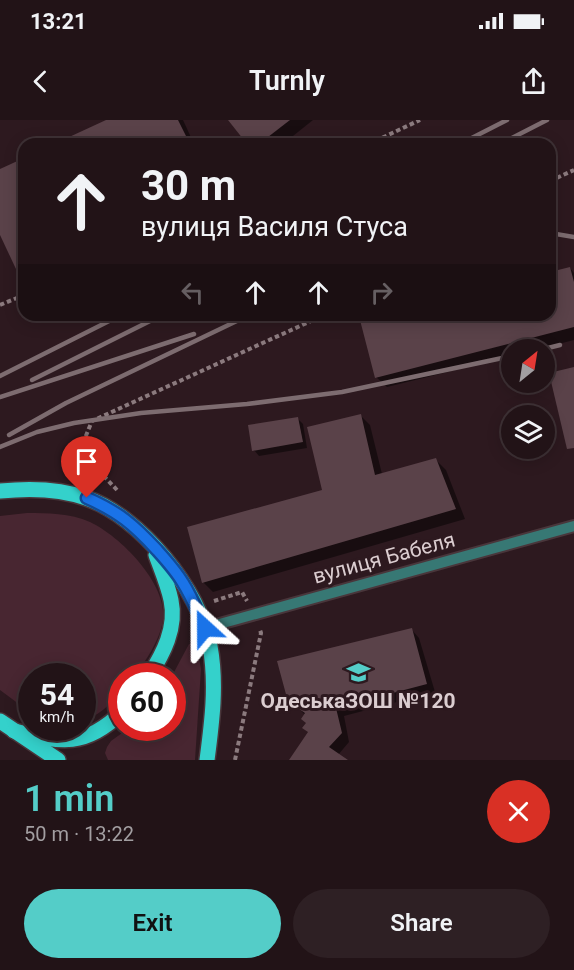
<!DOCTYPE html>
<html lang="en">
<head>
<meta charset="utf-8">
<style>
	:root { --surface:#221317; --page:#2e2024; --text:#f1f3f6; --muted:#a29ea1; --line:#3f3236; --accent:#54cdc8 }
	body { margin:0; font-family:Roboto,sans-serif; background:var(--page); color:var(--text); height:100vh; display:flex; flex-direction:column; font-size:22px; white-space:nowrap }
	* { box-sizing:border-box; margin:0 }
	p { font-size:20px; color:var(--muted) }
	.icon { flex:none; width:33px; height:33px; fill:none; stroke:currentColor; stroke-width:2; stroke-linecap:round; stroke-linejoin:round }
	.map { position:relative; height:640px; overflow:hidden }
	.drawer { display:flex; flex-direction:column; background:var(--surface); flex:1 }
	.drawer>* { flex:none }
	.guide { position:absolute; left:18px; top:18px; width:538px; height:183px; border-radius:18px; box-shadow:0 3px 15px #0003,0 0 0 2px var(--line); background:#221317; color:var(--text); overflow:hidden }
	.needle { width:39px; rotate:30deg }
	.buttons { position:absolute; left:501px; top:219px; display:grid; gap:12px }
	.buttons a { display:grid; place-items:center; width:54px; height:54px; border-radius:50%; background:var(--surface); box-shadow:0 3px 15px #0003,0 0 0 2px var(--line); font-size:30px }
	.speed { position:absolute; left:18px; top:543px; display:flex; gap:12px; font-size:30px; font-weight:700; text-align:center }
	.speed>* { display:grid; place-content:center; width:78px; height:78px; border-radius:50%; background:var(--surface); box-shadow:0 3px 15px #0003,0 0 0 2px var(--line); line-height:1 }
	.speed small { font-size:15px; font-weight:400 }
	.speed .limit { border:9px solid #d22; background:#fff; color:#111 }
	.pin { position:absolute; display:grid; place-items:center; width:51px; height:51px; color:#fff; margin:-62px -26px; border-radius:50% 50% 50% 0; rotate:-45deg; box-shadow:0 0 6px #0007 }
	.pin .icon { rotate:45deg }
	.me { position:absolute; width:66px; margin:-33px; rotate:336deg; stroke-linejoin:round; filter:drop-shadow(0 0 4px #0008) }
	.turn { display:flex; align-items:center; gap:21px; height:126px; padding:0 24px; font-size:27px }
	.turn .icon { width:78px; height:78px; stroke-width:2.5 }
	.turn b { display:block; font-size:42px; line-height:51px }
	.lanes { display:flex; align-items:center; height:57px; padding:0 24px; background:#0003; justify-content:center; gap:30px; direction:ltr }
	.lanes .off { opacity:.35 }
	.round { display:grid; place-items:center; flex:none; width:63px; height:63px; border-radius:32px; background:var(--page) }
	.headline { display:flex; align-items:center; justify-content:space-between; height:102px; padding:0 24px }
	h1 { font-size:36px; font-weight:600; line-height:45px; color:var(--accent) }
	.action { display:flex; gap:12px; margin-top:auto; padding:12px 24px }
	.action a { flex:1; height:69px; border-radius:36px; background:var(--accent); color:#111; font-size:24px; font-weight:600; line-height:69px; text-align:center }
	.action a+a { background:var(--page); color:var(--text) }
	.status { display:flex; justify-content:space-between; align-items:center; height:42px; padding:0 30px; background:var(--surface); direction:ltr }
	.status svg { height:16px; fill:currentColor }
	header { display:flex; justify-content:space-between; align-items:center; height:78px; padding:0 24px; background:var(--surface); font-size:27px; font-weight:600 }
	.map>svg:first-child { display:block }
</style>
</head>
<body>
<div class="status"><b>13:21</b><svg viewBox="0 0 49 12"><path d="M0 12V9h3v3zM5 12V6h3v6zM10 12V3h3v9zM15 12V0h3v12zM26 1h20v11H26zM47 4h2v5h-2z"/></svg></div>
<header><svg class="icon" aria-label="back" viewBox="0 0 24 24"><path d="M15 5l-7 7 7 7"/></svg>Turnly<svg class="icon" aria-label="share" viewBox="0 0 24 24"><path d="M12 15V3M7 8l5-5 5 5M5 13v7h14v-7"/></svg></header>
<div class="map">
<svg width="574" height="640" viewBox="0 0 574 640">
	<rect width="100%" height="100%" fill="#2d191f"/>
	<g fill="#482631">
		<path d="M 27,393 C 47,393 70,393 90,402 C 120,416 168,464 163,500 C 160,520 146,541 134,556 L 122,556 L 121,573 C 110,585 98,595 83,602 L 82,556 L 32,556 L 31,593 L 0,570 L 0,396 Z"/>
		<path d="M 192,523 L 197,527 L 201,549 L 195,640 L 108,640 L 105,633 L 107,627 L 111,621 L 129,608 L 172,608 L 172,556 L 189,524 Z"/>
	</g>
	<g fill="#0007">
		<path d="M 109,0 L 183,0 L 194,24 L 58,24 Z"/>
		<path d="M 230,0 L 313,0 L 283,24 L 249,24 Z"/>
		<path d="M 570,148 L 574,153 L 574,220 L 535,230 L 512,230 L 512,236 L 387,267 L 376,257 L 385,195 L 550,195 Z"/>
		<path d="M 360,295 L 370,305 L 382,354 L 436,340 L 446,350 L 465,399 L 213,472 L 203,462 L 324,371 Z"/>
		<path d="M 297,298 L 303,304 L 307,328 L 259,336 L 254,330 Z"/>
		<path d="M 411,509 L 419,518 L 435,572 L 344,596 L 349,622 L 338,635 L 304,608 L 307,604 L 305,595 L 288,577 Z"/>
	</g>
	<g fill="#5a4249">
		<path d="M 106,0 L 178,0 L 190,24 L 54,24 Z"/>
		<path d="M 228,0 L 290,0 L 259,24 L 247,24 Z"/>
		<path d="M 24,38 L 24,166 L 0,115 L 0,49 Z"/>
		<path d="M 570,147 L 574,162 L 574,207 L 375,258 L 360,200 L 379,195 L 550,195 L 550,152 Z"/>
		<path d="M 574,247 L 574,328 L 567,329 L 549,253 Z"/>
		<path d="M 361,294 L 375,355 L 436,338 L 456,389 L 202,463 L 187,407 L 322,370 L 307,307 Z"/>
		<path d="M 298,297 L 303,322 L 252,331 L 248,305 Z"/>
		<path d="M 412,508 L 427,564 L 336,588 L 342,613 L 329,627 L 348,640 L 289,640 L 308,612 L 302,608 L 306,603 L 301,599 L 305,593 L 296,587 L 298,581 L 287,578 L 277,541 Z"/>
	</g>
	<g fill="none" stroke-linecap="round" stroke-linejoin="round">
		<defs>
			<path id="lane" d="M 205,508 L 574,406"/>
			<g id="primary">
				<path d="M 0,371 C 29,368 58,368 86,378 C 140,396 200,470 210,526 C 217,564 212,602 207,640"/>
				<path d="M 149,556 C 163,534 177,508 171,480 C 168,465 161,449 156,435"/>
				<path d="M 0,601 L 58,640"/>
				<path d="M 14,611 C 60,622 84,629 122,592"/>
			</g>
		</defs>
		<use href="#lane" stroke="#49363b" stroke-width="14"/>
		<use href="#primary" stroke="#49363b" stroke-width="18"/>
		<g stroke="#8b7a7e" stroke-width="4" stroke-dasharray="4.5 3" stroke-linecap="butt">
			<path d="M 369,24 L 420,0"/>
			<path d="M 550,61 L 574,50"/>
			<path d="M 0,185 L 24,175"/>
			<path d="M 117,370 L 84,335 L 83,323 L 92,301 L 324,195"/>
			<path d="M 214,481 L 242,472 L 247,481"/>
			<path d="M 235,640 L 261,513 L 260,510"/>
		</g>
		<use href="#lane" stroke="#377874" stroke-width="10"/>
		<use href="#primary" stroke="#34d1cb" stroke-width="15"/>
		<g stroke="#7d6c70" stroke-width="4.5">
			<path d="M 460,24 L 507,0"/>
			<path d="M 500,24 L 547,0"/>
			<path d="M 550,113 L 574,117"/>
			<path d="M 540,230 L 560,225"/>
			<path d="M 0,256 L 121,195"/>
			<path d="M 32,260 L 162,195"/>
			<path d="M 0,277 L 194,214"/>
			<path d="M 9,315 L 66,283 L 243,198"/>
			<path d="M 0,327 L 37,312 L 74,303 L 141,293 L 247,284 L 342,272 L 512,236"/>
		</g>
	</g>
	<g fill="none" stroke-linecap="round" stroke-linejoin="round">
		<defs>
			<path id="route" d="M 87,378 C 119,392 134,405 157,430 C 166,440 176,451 183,463 C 192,477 198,493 205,508"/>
		</defs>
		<use href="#route" stroke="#114b97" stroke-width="15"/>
		<use href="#route" stroke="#1a73e8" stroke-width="10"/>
	</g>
	<defs>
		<symbol id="school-bare" viewBox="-9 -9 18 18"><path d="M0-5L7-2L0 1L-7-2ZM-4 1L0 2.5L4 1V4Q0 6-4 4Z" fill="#54cdc8" stroke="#2d191f" stroke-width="2.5" paint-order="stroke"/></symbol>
	</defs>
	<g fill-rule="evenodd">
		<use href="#school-bare" x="342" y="536" width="33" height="33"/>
	</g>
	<g text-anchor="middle" stroke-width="6" stroke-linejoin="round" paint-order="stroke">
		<g font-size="21" fill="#dbcdd0" stroke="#2d191f">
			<text transform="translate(384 438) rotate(-15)" y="7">вулиця Бабеля</text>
		</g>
		<g font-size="21" font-weight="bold" fill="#dbcdd0" stroke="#2d191f">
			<text x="358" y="588">ОдеськаЗОШ №120</text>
		</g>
	</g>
</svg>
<div class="buttons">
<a><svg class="needle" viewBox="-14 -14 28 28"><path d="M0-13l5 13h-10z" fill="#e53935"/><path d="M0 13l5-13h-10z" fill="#a29ea1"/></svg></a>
<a><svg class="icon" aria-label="layers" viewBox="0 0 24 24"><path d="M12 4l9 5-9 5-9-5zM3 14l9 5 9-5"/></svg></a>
</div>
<div class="speed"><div>54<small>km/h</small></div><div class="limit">60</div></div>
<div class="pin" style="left:87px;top:378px;background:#d93025"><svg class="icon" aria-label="arrive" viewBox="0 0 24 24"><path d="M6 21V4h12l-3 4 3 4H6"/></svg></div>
<svg class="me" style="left:205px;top:508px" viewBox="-20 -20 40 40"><path d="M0-17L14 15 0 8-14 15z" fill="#1a73e8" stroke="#fff" stroke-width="4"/></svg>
<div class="guide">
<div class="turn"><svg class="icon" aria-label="ahead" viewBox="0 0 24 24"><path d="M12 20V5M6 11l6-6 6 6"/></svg><div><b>30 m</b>вулиця Василя Стуса</div></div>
<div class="lanes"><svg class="icon off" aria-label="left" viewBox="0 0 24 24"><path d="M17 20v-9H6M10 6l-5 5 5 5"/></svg><svg class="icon" aria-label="ahead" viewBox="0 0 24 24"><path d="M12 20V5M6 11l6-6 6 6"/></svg><svg class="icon" aria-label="ahead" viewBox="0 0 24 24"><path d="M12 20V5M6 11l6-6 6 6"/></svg><svg class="icon off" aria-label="right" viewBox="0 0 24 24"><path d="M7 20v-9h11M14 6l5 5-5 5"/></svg></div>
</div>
</div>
<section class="drawer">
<div class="headline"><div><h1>1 min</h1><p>50 m · 13:22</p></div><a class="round" style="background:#d93025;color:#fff"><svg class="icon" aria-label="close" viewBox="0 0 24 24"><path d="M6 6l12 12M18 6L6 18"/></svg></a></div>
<div class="action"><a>Exit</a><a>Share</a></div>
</section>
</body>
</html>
